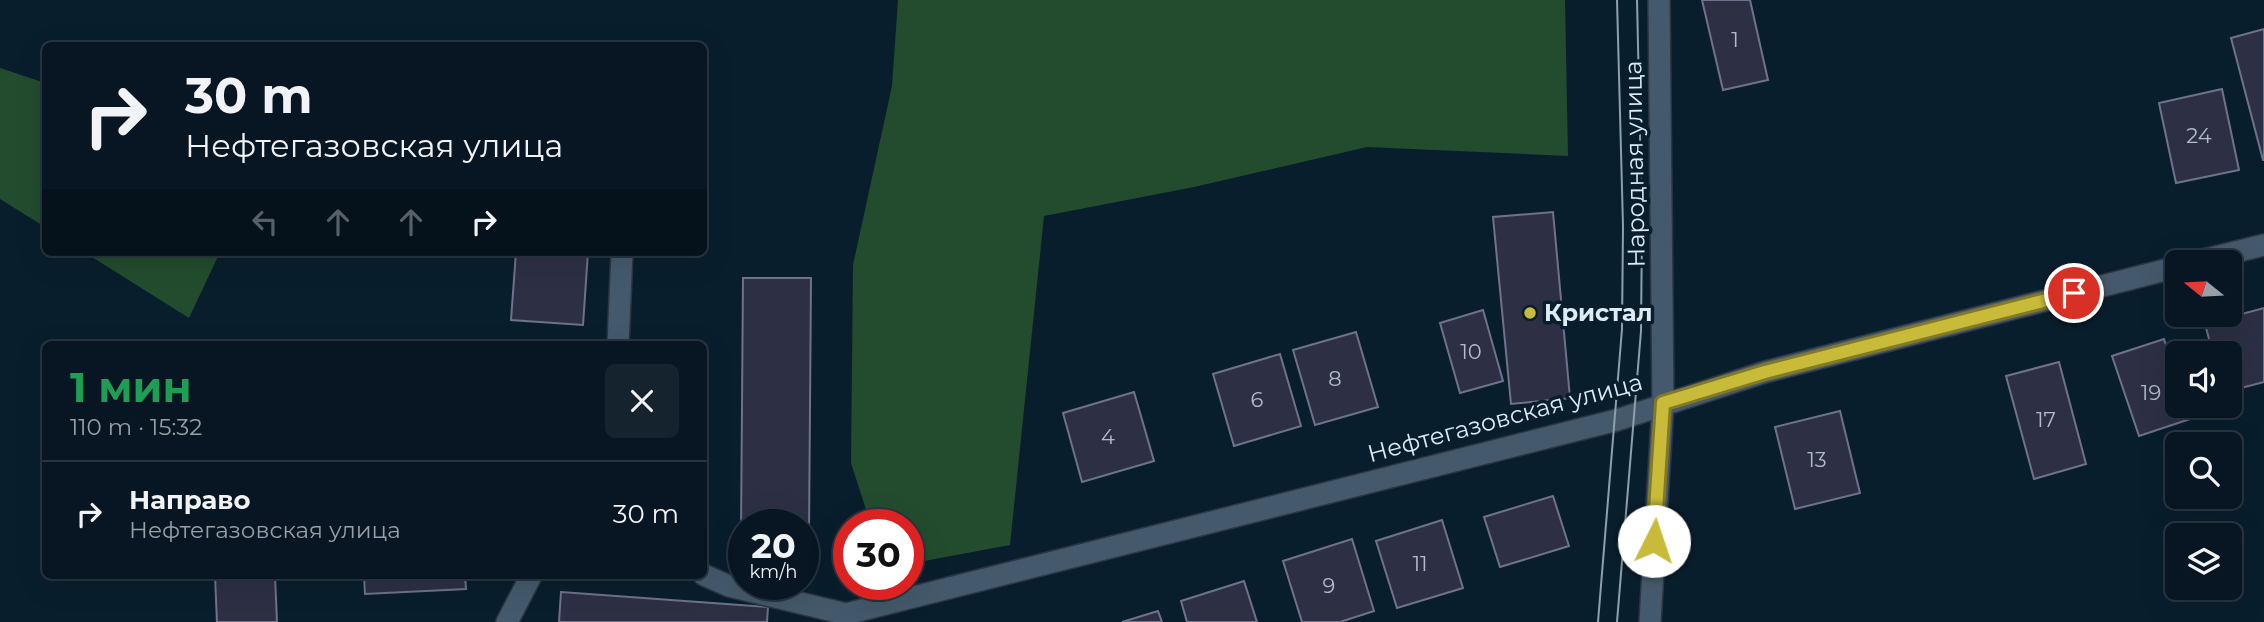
<!DOCTYPE html>
<html lang="ru">
<head>
<meta charset="utf-8">
<style>
	:root { --surface:#071622; --page:#15232f; --text:#f1f3f6; --muted:#989fa5; --line:#283540 }
	body { margin:0; font-family:Montserrat,sans-serif; background:var(--page); color:var(--text); height:100vh; display:flex; flex-direction:column; font-size:26px; white-space:nowrap }
	* { box-sizing:border-box; margin:0 }
	p { font-size:23px; color:var(--muted) }
	.icon { flex:none; width:38px; height:38px; fill:none; stroke:currentColor; stroke-width:2; stroke-linecap:round; stroke-linejoin:round }
	.map { position:relative; flex:1; overflow:hidden }
	.drawer { position:absolute; left:42px; top:341px; width:665px; height:238px; display:flex; flex-direction:column; background:var(--surface); border-radius:10px; box-shadow:0 7px 28px #0002,0 0 0 2px var(--line) }
	.drawer>* { flex:none }
	.banner { position:absolute; left:42px; top:42px; width:665px; height:214px; border-radius:10px; box-shadow:0 7px 28px #0002,0 0 0 2px var(--line); background:#071622; color:var(--text); overflow:hidden }
	.needle { width:46px; rotate:288deg }
	.tools { position:absolute; left:2165px; top:250px; display:grid; gap:14px }
	.tools a { display:grid; place-items:center; width:77px; height:77px; border-radius:10px; background:var(--surface); box-shadow:0 7px 28px #0002,0 0 0 2px var(--line); font-size:35px }
	.speed { position:absolute; left:728px; top:509px; display:flex; gap:14px; font-size:35px; font-weight:700; text-align:center }
	.speed>* { display:grid; place-content:center; width:91px; height:91px; border-radius:50%; background:var(--surface); box-shadow:0 7px 28px #0002,0 0 0 2px var(--line); line-height:1 }
	.speed small { font-size:18px; font-weight:400 }
	.speed .limit { border:10px solid #d22; background:#fff; color:#111 }
	.pin { position:absolute; display:grid; place-items:center; width:60px; height:60px; color:#fff; margin:-30px; border:4px solid #fff; border-radius:50%; box-shadow:0 2px 7px #0007 }
	.me { position:absolute; width:77px; margin:-38px; rotate:4deg; stroke-linejoin:round; filter:drop-shadow(0 0 5px #0008) }
	.turn { display:flex; align-items:center; gap:24px; height:147px; padding:0 28px; font-size:32px }
	.turn .icon { width:91px; height:91px; stroke-width:2.5 }
	.turn b { display:block; font-size:49px; line-height:60px }
	.lanes { display:flex; align-items:center; height:66px; padding:0 28px; background:#0003; justify-content:center; gap:35px; direction:ltr }
	.lanes .off { opacity:.35 }
	.round { display:grid; place-items:center; flex:none; width:74px; height:74px; border-radius:10px; background:var(--page) }
	.head { display:flex; align-items:center; justify-content:space-between; height:119px; padding:0 28px }
	h1 { font-size:42px; font-weight:700; line-height:52px; color:#1e9e55 }
	ul { padding:0; list-style:none }
	li { display:flex; align-items:center; gap:21px; height:105px; padding:0 28px; border-top:2px solid var(--line) }
	li div { flex:1 }
	li b { display:block; font-size:26px }
	li em { font-style:normal }
	.map>svg:first-child { display:block }
</style>
</head>
<body>
<div class="map">
<svg width="2264" height="622" viewBox="0 0 2264 622">
	<rect width="100%" height="100%" fill="#091e2d"/>
	<g fill="#234c2e">
		<path d="M 898,0 L 1565,0 L 1568,156 L 1367,147 L 1194,187 L 1044,216 L 1010,545 L 908,564 L 908,525 L 871,525 L 851,463 L 853,265 L 892,86 Z"/>
		<path d="M 0,68 L 45,83 L 45,227 L 0,199 Z"/>
		<path d="M 84,252 L 220,252 L 189,318 Z"/>
	</g>
	<g fill="#2d2f45" stroke="#6f728c" stroke-width="2">
		<path d="M 1702,0 L 1750,0 L 1768,80 L 1723,90 Z"/>
		<path d="M 2264,29 L 2264,160 L 2263,160 L 2231,38 Z"/>
		<path d="M 2222,89 L 2239,170 L 2176,183 L 2159,103 Z"/>
		<path d="M 1553,212 L 1570,398 L 1511,404 L 1493,217 Z"/>
		<path d="M 516,252 L 588,252 L 583,325 L 511,320 Z"/>
		<path d="M 743,278 L 811,278 L 809,534 L 803,534 L 803,525 L 744,525 L 744,533 L 741,533 Z"/>
		<path d="M 2264,308 L 2264,382 L 2230,391 L 2230,354 L 2213,354 L 2205,324 Z"/>
		<path d="M 1483,310 L 1503,381 L 1460,393 L 1440,323 Z"/>
		<path d="M 1356,332 L 1378,407 L 1315,425 L 1293,350 Z"/>
		<path d="M 2164,339 L 2177,380 L 2177,406 L 2186,406 L 2190,419 L 2139,436 L 2112,356 Z"/>
		<path d="M 1280,354 L 1301,426 L 1234,446 L 1213,374 Z"/>
		<path d="M 2059,362 L 2086,464 L 2034,479 L 2006,376 Z"/>
		<path d="M 1134,392 L 1154,461 L 1082,482 L 1063,413 Z"/>
		<path d="M 1840,411 L 1860,493 L 1795,509 L 1775,427 Z"/>
		<path d="M 1553,496 L 1569,546 L 1500,567 L 1484,517 Z"/>
		<path d="M 1442,520 L 1463,588 L 1397,608 L 1376,541 Z"/>
		<path d="M 1352,539 L 1374,611 L 1340,622 L 1302,622 L 1283,561 Z"/>
		<path d="M 215,576 L 275,576 L 277,622 L 217,622 Z"/>
		<path d="M 364,576 L 465,576 L 466,589 L 365,594 Z"/>
		<path d="M 1244,581 L 1257,622 L 1187,622 L 1181,601 Z"/>
		<path d="M 561,592 L 768,607 L 767,622 L 559,622 Z"/>
		<path d="M 1158,611 L 1162,622 L 1122,622 Z"/>
	</g>
	<g fill="none" stroke-linecap="round" stroke-linejoin="round">
		<defs>
			<g id="service">
				<path d="M 618,345 L 622,252"/>
				<path d="M 704,575 L 729,586 L 846,614 L 845,622"/>
				<path d="M 507,622 L 531,576"/>
			</g>
			<g id="minor">
				<path d="M 2195,262 L 2264,245"/>
				<path d="M 846,614 L 1617,420 L 1765,372 L 2177,267"/>
				<path d="M 1650,622 L 1663,403 L 1659,0"/>
			</g>
		</defs>
		<use href="#service" stroke="#2c3542" stroke-width="24"/>
		<use href="#minor" stroke="#2c3542" stroke-width="24"/>
		<use href="#service" stroke="#445a6c" stroke-width="21"/>
		<use href="#minor" stroke="#445a6c" stroke-width="21"/>
		<g stroke="#8f9fab" stroke-width="2">
			<path d="M 1598,622 L 1622,329 L 1623,226 L 1617,0"/>
			<path d="M 1617,622 L 1641,331 L 1642,225 L 1637,0"/>
		</g>
	</g>
	<g fill="none" stroke-linecap="round" stroke-linejoin="round">
		<defs>
			<path id="route" d="M 1654,541 L 1663,403 L 1765,372 L 2074,293"/>
		</defs>
		<use href="#route" stroke="#837a26" stroke-width="18"/>
		<use href="#route" stroke="#c9bb3a" stroke-width="12"/>
	</g>
	<circle fill="#c9bb3a" stroke="#091e2d" stroke-width="2.5" cx="1530" cy="313" r="7"/>
	<g text-anchor="middle" stroke-width="7" stroke-linejoin="round" paint-order="stroke">
		<g font-size="21" fill="#b2bcc9">
			<text x="1735" y="47">1</text>
			<text x="2199" y="143">24</text>
			<text x="1471" y="359">10</text>
			<text x="1335" y="386">8</text>
			<text x="2151" y="400">19</text>
			<text x="1257" y="407">6</text>
			<text x="2046" y="427">17</text>
			<text x="1108" y="444">4</text>
			<text x="1817" y="467">13</text>
			<text x="1420" y="571">11</text>
			<text x="1329" y="593">9</text>
		</g>
		<g font-size="24" fill="#deebf5" stroke="#091e2d">
			<text transform="translate(1635 164) rotate(-91)" y="8">Народная улица</text>
			<text transform="translate(1505 418) rotate(-15)" y="8">Нефтегазовская улица</text>
		</g>
		<g font-size="24" font-weight="bold" fill="#deebf5" stroke="#091e2d" text-anchor="start">
			<text x="1544" y="321">Кристал</text>
		</g>
	</g>
</svg>
<div class="tools">
<a><svg class="needle" viewBox="-14 -14 28 28"><path d="M0-13l5 13h-10z" fill="#e53935"/><path d="M0 13l5-13h-10z" fill="#989fa5"/></svg></a>
<a><svg class="icon" aria-label="sound" viewBox="0 0 24 24"><path d="M4 9h4l5-4v14l-5-4H4zM17 9q2 3 0 6"/></svg></a>
<a><svg class="icon" aria-label="search" viewBox="0 0 24 24"><circle cx="10" cy="10" r="6"/><path d="M15 15l6 6"/></svg></a>
<a><svg class="icon" aria-label="layers" viewBox="0 0 24 24"><path d="M12 4l9 5-9 5-9-5zM3 14l9 5 9-5"/></svg></a>
</div>
<div class="speed"><div>20<small>km/h</small></div><div class="limit">30</div></div>
<div class="pin" style="left:2074px;top:293px;background:#d93025"><svg class="icon" aria-label="arrive" viewBox="0 0 24 24"><path d="M6 21V4h12l-3 4 3 4H6"/></svg></div>
<svg class="me" style="left:1654px;top:541px" viewBox="-20 -20 40 40"><circle r="19" fill="#fff"/><path d="M0-13L10 11 0 6-10 11z" fill="#c9bb3a"/></svg>
<div class="banner">
<div class="turn"><svg class="icon" aria-label="right" viewBox="0 0 24 24"><path d="M7 20v-9h11M14 6l5 5-5 5"/></svg><div><b>30 m</b>Нефтегазовская улица</div></div>
<div class="lanes"><svg class="icon off" aria-label="left" viewBox="0 0 24 24"><path d="M17 20v-9H6M10 6l-5 5 5 5"/></svg><svg class="icon off" aria-label="ahead" viewBox="0 0 24 24"><path d="M12 20V5M6 11l6-6 6 6"/></svg><svg class="icon off" aria-label="ahead" viewBox="0 0 24 24"><path d="M12 20V5M6 11l6-6 6 6"/></svg><svg class="icon" aria-label="right" viewBox="0 0 24 24"><path d="M7 20v-9h11M14 6l5 5-5 5"/></svg></div>
</div>
<section class="drawer">
<div class="head"><div><h1>1 мин</h1><p>110 m · 15:32</p></div><a class="round"><svg class="icon" aria-label="close" viewBox="0 0 24 24"><path d="M6 6l12 12M18 6L6 18"/></svg></a></div>
<ul>
<li><svg class="icon" aria-label="right" viewBox="0 0 24 24"><path d="M7 20v-9h11M14 6l5 5-5 5"/></svg><div><b>Направо</b><p>Нефтегазовская улица</p></div><em>30 m</em></li>
</ul>
</section>
</div>
</body>
</html>
